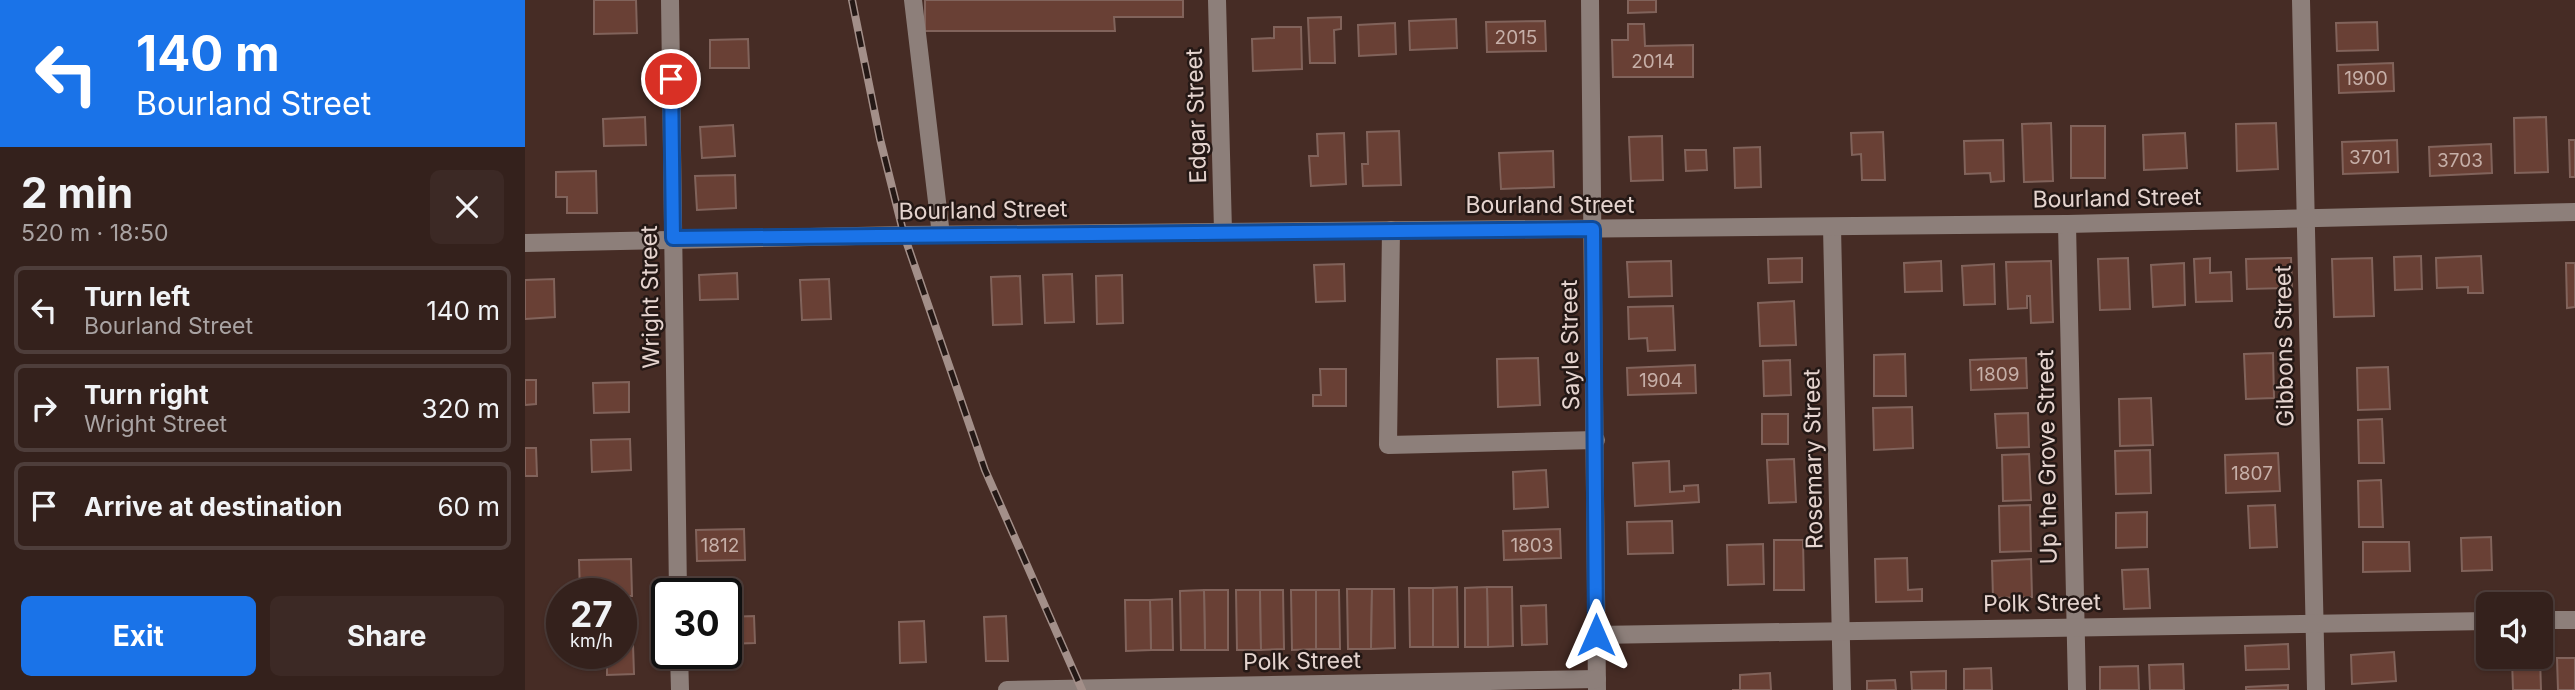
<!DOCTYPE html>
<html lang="en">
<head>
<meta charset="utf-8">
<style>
	:root { --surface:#34211c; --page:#3c2925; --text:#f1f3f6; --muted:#a9a3a3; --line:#4e3e3b; --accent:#1a73e8 }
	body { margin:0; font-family:Inter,sans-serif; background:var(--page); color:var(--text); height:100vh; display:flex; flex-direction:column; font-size:26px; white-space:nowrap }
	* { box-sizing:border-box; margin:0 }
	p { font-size:23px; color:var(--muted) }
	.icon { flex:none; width:38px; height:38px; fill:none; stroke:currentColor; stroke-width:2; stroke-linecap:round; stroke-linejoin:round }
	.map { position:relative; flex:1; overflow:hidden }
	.sheet { display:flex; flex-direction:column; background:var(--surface); width:525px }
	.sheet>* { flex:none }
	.top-card { background:#1a73e8; color:#fff; overflow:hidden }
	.controls { position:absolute; left:1951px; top:592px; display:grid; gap:14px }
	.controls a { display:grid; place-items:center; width:77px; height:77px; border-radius:10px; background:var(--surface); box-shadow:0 2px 5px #0004,0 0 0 2px var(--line); font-size:35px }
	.speed { position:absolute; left:21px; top:578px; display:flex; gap:14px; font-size:35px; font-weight:700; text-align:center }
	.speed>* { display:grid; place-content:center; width:91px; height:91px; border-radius:50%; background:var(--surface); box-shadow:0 2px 5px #0004,0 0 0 2px var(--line); line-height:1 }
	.speed small { font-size:18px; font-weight:400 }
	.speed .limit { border:4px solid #111; border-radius:10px; background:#fff; color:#111 }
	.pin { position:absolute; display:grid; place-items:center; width:60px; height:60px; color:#fff; margin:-30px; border:4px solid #fff; border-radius:50%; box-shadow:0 2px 7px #0007 }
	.me { position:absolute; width:77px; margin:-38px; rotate:0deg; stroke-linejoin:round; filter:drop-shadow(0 0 5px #0008) }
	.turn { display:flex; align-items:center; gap:24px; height:147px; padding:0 21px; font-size:32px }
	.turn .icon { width:91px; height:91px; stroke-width:2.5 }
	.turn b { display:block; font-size:49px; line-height:60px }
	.round { display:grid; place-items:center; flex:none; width:74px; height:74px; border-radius:10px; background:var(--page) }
	.summary { display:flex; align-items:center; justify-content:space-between; height:119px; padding:0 21px }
	h1 { font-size:42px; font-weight:700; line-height:52px }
	.action { display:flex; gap:14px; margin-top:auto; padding:14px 21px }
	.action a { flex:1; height:80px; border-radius:10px; background:var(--accent); color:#fff; font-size:28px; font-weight:700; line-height:80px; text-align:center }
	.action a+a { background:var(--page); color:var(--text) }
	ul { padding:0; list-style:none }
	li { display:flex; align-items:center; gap:21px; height:88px; margin:0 14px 10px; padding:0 7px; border:4px solid var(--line); border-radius:10px }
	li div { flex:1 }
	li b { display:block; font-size:26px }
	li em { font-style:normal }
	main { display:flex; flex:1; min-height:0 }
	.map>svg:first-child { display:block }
</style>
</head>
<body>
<main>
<section class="sheet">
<div class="top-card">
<div class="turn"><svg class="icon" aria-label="left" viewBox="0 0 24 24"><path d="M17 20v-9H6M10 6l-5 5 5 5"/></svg><div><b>140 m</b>Bourland Street</div></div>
</div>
<div class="summary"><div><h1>2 min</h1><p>520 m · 18:50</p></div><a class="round"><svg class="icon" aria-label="close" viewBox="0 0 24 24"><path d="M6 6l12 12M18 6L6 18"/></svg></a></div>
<ul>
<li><svg class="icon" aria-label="left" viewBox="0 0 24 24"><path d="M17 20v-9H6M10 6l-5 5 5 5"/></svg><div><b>Turn left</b><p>Bourland Street</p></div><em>140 m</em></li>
<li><svg class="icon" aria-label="right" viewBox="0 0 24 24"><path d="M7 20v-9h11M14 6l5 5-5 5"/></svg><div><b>Turn right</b><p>Wright Street</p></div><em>320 m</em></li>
<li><svg class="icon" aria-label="arrive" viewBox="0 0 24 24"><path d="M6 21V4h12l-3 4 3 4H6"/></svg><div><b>Arrive at destination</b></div><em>60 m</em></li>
</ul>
<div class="action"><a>Exit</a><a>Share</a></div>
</section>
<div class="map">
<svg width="2050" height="690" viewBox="0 0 2050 690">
	<rect width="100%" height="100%" fill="#462c25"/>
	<g fill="#694035" stroke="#81635b" stroke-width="2">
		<path d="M 69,0 L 111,0 L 112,33 L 69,34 Z"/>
		<path d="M 400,0 L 658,0 L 658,17 L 589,17 L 590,31 L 400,31 Z"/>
		<path d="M 1103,0 L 1131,0 L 1131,12 L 1103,13 Z"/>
		<path d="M 816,17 L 816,29 L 809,30 L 810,63 L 785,63 L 783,18 Z"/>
		<path d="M 931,19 L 932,48 L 885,50 L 884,21 Z"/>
		<path d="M 1020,21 L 1021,51 L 962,52 L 961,22 Z"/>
		<path d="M 1852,22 L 1853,50 L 1812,51 L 1811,23 Z"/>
		<path d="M 870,23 L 871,54 L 834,56 L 833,25 Z"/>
		<path d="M 1103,24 L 1119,24 L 1120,46 L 1168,45 L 1168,77 L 1088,77 L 1087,40 L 1103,40 Z"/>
		<path d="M 749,27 L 776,27 L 777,69 L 728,71 L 727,39 L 749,38 Z"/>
		<path d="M 223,39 L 224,68 L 185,68 L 185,40 Z"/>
		<path d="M 1868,63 L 1869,91 L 1814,93 L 1813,65 Z"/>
		<path d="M 120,117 L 121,145 L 79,146 L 78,119 Z"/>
		<path d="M 2021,117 L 2023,172 L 1990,173 L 1989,118 Z"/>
		<path d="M 1526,123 L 1528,181 L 1499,182 L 1497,124 Z"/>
		<path d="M 1751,123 L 1753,169 L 1712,171 L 1711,124 Z"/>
		<path d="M 208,125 L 210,156 L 177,158 L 175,127 Z"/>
		<rect x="1546" y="126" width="34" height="52"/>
		<path d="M 874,131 L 876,185 L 838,186 L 837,164 L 843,164 L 842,132 Z"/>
		<path d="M 1358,132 L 1360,180 L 1337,180 L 1336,154 L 1327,155 L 1326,133 Z"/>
		<path d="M 819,133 L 821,184 L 786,186 L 784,156 L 793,156 L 792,134 Z"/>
		<path d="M 1660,133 L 1662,168 L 1619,170 L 1618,135 Z"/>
		<path d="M 1137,136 L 1138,180 L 1106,181 L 1104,137 Z"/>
		<path d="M 1478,140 L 1479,181 L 1466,182 L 1465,173 L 1440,174 L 1439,141 Z"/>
		<path d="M 1872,140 L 1873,172 L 1818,174 L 1817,142 Z"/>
		<path d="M 2044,140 L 2050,140 L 2050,177 L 2045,177 Z"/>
		<path d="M 1966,144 L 1967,173 L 1905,176 L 1904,147 Z"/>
		<path d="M 1235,147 L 1236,187 L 1210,188 L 1209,148 Z"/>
		<path d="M 1160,150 L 1181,150 L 1182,170 L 1161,171 Z"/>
		<path d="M 1028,151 L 1029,187 L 976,189 L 974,153 Z"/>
		<path d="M 71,171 L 72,213 L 42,213 L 42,197 L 31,197 L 31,172 Z"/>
		<path d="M 210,175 L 211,208 L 172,210 L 170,176 Z"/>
		<path d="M 1896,256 L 1897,289 L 1870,290 L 1869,257 Z"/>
		<path d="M 1956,256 L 1958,293 L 1943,293 L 1943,287 L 1912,288 L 1911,258 Z"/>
		<path d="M 1277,258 L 1277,282 L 1244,283 L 1243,259 Z"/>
		<path d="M 1603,258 L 1605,309 L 1575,310 L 1573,259 Z"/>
		<path d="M 1685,258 L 1685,273 L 1706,272 L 1707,301 L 1671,302 L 1669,259 Z"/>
		<path d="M 1766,258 L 1767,288 L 1722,289 L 1721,259 Z"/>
		<path d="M 1847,258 L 1849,316 L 1809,317 L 1807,259 Z"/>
		<path d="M 1146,261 L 1147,296 L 1104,297 L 1102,262 Z"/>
		<path d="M 1416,261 L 1417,291 L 1380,292 L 1379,263 Z"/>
		<path d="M 1526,261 L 1528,322 L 1506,323 L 1505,296 L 1502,296 L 1502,308 L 1483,309 L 1481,262 Z"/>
		<path d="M 1659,263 L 1660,305 L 1628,307 L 1626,265 Z"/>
		<path d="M 2041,263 L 2050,263 L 2050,307 L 2042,308 Z"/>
		<path d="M 819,264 L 820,301 L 791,302 L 789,265 Z"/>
		<path d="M 1469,264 L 1470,304 L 1439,305 L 1437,266 Z"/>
		<path d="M 212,273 L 213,299 L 175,300 L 174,275 Z"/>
		<path d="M 547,274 L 549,322 L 520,323 L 518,275 Z"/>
		<path d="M 597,275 L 598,323 L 572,324 L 571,276 Z"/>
		<path d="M 495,276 L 497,324 L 468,325 L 466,277 Z"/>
		<path d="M 29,279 L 30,317 L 0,319 L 0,280 Z"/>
		<path d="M 304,279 L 306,319 L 277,320 L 275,280 Z"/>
		<path d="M 1269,301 L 1271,345 L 1235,346 L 1233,303 Z"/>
		<path d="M 1148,306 L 1150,350 L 1123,351 L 1122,338 L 1104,339 L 1103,307 Z"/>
		<path d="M 1748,353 L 1749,398 L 1721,399 L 1719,354 Z"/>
		<path d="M 1380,354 L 1381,396 L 1349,396 L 1349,355 Z"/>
		<path d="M 1013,358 L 1015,405 L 973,407 L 972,359 Z"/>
		<path d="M 1501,358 L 1502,388 L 1446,390 L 1445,360 Z"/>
		<path d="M 1265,360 L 1266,395 L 1239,396 L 1238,361 Z"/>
		<path d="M 1170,365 L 1171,393 L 1103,395 L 1102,368 Z"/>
		<path d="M 1863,367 L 1865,409 L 1833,410 L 1832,368 Z"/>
		<path d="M 795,369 L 821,369 L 821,406 L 788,406 L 788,395 L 796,395 Z"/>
		<path d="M 0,380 L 11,380 L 11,404 L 0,405 Z"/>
		<path d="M 104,382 L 104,412 L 69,413 L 68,383 Z"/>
		<path d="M 1626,398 L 1628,445 L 1595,446 L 1594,399 Z"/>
		<path d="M 1387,407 L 1388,448 L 1349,450 L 1348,408 Z"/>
		<path d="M 1503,413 L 1504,447 L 1472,448 L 1470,414 Z"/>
		<rect x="1237" y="414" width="26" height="30"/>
		<path d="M 1857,419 L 1859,463 L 1834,463 L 1833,420 Z"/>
		<path d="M 105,439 L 106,470 L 67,472 L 66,440 Z"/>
		<path d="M 0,448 L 11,448 L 12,476 L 0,476 Z"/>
		<path d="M 1625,450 L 1626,493 L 1591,494 L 1590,451 Z"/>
		<path d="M 1753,453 L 1755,491 L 1701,493 L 1700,455 Z"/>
		<path d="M 1504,454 L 1506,500 L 1478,501 L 1477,455 Z"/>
		<path d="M 1269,459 L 1271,502 L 1244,503 L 1242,460 Z"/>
		<path d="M 1144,461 L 1145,492 L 1159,491 L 1159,486 L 1173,485 L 1174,502 L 1110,506 L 1108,463 Z"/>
		<path d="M 1021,470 L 1023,507 L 989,509 L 988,472 Z"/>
		<path d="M 1856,480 L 1858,527 L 1834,527 L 1833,481 Z"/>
		<path d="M 1505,505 L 1506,551 L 1475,552 L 1474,506 Z"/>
		<path d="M 1750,505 L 1752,547 L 1725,548 L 1723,506 Z"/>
		<path d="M 1622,512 L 1622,547 L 1591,548 L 1591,513 Z"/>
		<path d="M 1147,521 L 1148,553 L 1103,554 L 1102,522 Z"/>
		<path d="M 219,529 L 220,560 L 172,561 L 171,530 Z"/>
		<path d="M 1035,529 L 1036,558 L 979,560 L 978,531 Z"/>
		<path d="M 1966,537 L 1967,570 L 1937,571 L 1936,538 Z"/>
		<path d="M 1249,540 L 1278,540 L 1279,590 L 1249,590 Z"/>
		<path d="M 1838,542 L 1884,542 L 1885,571 L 1838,572 Z"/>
		<path d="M 1238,544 L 1239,584 L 1203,585 L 1202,545 Z"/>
		<path d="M 1382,558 L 1383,590 L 1397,589 L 1397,601 L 1351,602 L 1350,559 Z"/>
		<path d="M 106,559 L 107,596 L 96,596 L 96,593 L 55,593 L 54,560 Z"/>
		<path d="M 1506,559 L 1507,597 L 1468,598 L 1467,561 Z"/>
		<path d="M 1623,569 L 1625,608 L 1599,609 L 1597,570 Z"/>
		<path d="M 932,587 L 933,647 L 908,647 L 908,588 Z"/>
		<path d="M 962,587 L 987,587 L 988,646 L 963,647 Z"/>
		<path d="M 962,587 L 963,647 L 940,647 L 940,588 Z"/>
		<path d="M 884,588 L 908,588 L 908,647 L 885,647 Z"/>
		<path d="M 822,589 L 847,589 L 846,649 L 823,649 Z"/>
		<path d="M 847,589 L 869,589 L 870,648 L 846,649 Z"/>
		<path d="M 679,590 L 703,590 L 703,650 L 680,650 Z"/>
		<path d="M 679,590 L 680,650 L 656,650 L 655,591 Z"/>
		<path d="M 711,590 L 735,590 L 736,650 L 712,650 Z"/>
		<path d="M 735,590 L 758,590 L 759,649 L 736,650 Z"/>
		<path d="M 766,590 L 791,590 L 791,649 L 767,650 Z"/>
		<path d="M 791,590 L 814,590 L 815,649 L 791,649 Z"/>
		<path d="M 647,599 L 648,650 L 626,650 L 625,600 Z"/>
		<path d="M 600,600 L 625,600 L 626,650 L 601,651 Z"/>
		<path d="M 1021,605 L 1022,644 L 997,645 L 996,606 Z"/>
		<path d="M 107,615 L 109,674 L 82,675 L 82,653 L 96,653 L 96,616 Z"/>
		<path d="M 229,616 L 230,643 L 201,644 L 201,617 Z"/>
		<path d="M 481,616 L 483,661 L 461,661 L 459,617 Z"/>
		<path d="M 399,621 L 401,662 L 375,663 L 374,622 Z"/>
		<path d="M 1763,644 L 1764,669 L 1721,670 L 1720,646 Z"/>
		<path d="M 1869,652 L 1871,681 L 1827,684 L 1826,655 Z"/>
		<path d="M 2015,658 L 2016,690 L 1988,690 L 1987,660 Z"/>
		<path d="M 2032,658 L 2050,658 L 2050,690 L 2033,690 Z"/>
		<path d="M 1658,664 L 1659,690 L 1625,690 L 1624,665 Z"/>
		<path d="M 1613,666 L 1614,690 L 1575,690 L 1575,667 Z"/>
		<path d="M 1466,668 L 1467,690 L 1439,690 L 1439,669 Z"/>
		<path d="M 1421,671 L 1421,690 L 1387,690 L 1386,672 Z"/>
		<path d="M 1245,673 L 1246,690 L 1207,690 L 1215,690 L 1215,675 Z"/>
		<path d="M 1370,680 L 1371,690 L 1342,690 L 1342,681 Z"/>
		<path d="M 1763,685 L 1763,690 L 1721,690 L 1721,687 Z"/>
	</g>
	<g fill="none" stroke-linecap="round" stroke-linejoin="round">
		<g stroke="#8d7f7a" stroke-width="18">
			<path d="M 145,0 L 153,593"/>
			<path d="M 388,0 L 416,235"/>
			<path d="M 692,0 L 698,231"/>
			<path d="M 1065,0 L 1072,690"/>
			<path d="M 1776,0 L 1791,690"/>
			<path d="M 1542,224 L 1552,690"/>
			<path d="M 1307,227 L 1317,690"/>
			<path d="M 866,230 L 863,445 L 1071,440"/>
			<path d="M 0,243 L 379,235 L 1542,224 L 2050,212"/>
			<path d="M 2016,620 L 2050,620"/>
			<path d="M 1071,635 L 1964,621"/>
			<path d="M 154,653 L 155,690"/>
			<path d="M 482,690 L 1072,679"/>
		</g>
		<defs>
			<path id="rail" d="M 327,0 L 355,139 L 379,235 L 460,470 L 557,690"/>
		</defs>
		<use href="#rail" stroke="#a38f89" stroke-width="8"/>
		<use href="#rail" stroke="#241815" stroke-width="5" stroke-dasharray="16" stroke-linecap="butt"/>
	</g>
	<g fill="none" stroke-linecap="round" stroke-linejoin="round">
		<defs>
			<path id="route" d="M 146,79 L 148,238 L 1068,229 L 1071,635"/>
		</defs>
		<use href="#route" stroke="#114b97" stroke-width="18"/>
		<use href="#route" stroke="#1a73e8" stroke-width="12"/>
	</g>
	<g text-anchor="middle" stroke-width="5" stroke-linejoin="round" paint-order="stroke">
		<g font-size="19" fill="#c6afa8">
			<text x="991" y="44">2015</text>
			<text x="1128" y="68">2014</text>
			<text x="1841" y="85">1900</text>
			<text x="1845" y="164">3701</text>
			<text x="1935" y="167">3703</text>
			<text x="1473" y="381">1809</text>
			<text x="1136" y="387">1904</text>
			<text x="1727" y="480">1807</text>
			<text x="195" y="552">1812</text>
			<text x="1007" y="552">1803</text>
		</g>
		<g font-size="23" fill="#e5d4cf" stroke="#241815">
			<text transform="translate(671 116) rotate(-92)" y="8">Edgar Street</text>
			<text transform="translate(1592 198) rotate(-1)" y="8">Bourland Street</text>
			<text x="1025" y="213">Bourland Street</text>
			<text transform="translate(458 210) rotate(-1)" y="8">Bourland Street</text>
			<text transform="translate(125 297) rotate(-91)" y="8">Wright Street</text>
			<text transform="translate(1045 345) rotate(-91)" y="8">Sayle Street</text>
			<text transform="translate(1759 346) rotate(-91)" y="8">Gibbons Street</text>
			<text transform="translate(1522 457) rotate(-91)" y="8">Up the Grove Street</text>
			<text transform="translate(1288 459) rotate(-91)" y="8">Rosemary Street</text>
			<text transform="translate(1517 603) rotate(-1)" y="8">Polk Street</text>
			<text transform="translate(777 661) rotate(-1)" y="8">Polk Street</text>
		</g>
	</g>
</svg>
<div class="controls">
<a><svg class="icon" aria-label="sound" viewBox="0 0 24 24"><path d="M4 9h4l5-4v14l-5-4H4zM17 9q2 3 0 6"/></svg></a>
</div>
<div class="speed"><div>27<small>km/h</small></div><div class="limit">30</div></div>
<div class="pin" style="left:146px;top:79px;background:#d93025"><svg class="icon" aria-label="arrive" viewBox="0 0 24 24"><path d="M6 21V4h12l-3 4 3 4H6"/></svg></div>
<svg class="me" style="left:1071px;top:635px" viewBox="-20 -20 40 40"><path d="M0-17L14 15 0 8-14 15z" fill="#1a73e8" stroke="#fff" stroke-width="4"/></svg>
</div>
</main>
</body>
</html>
